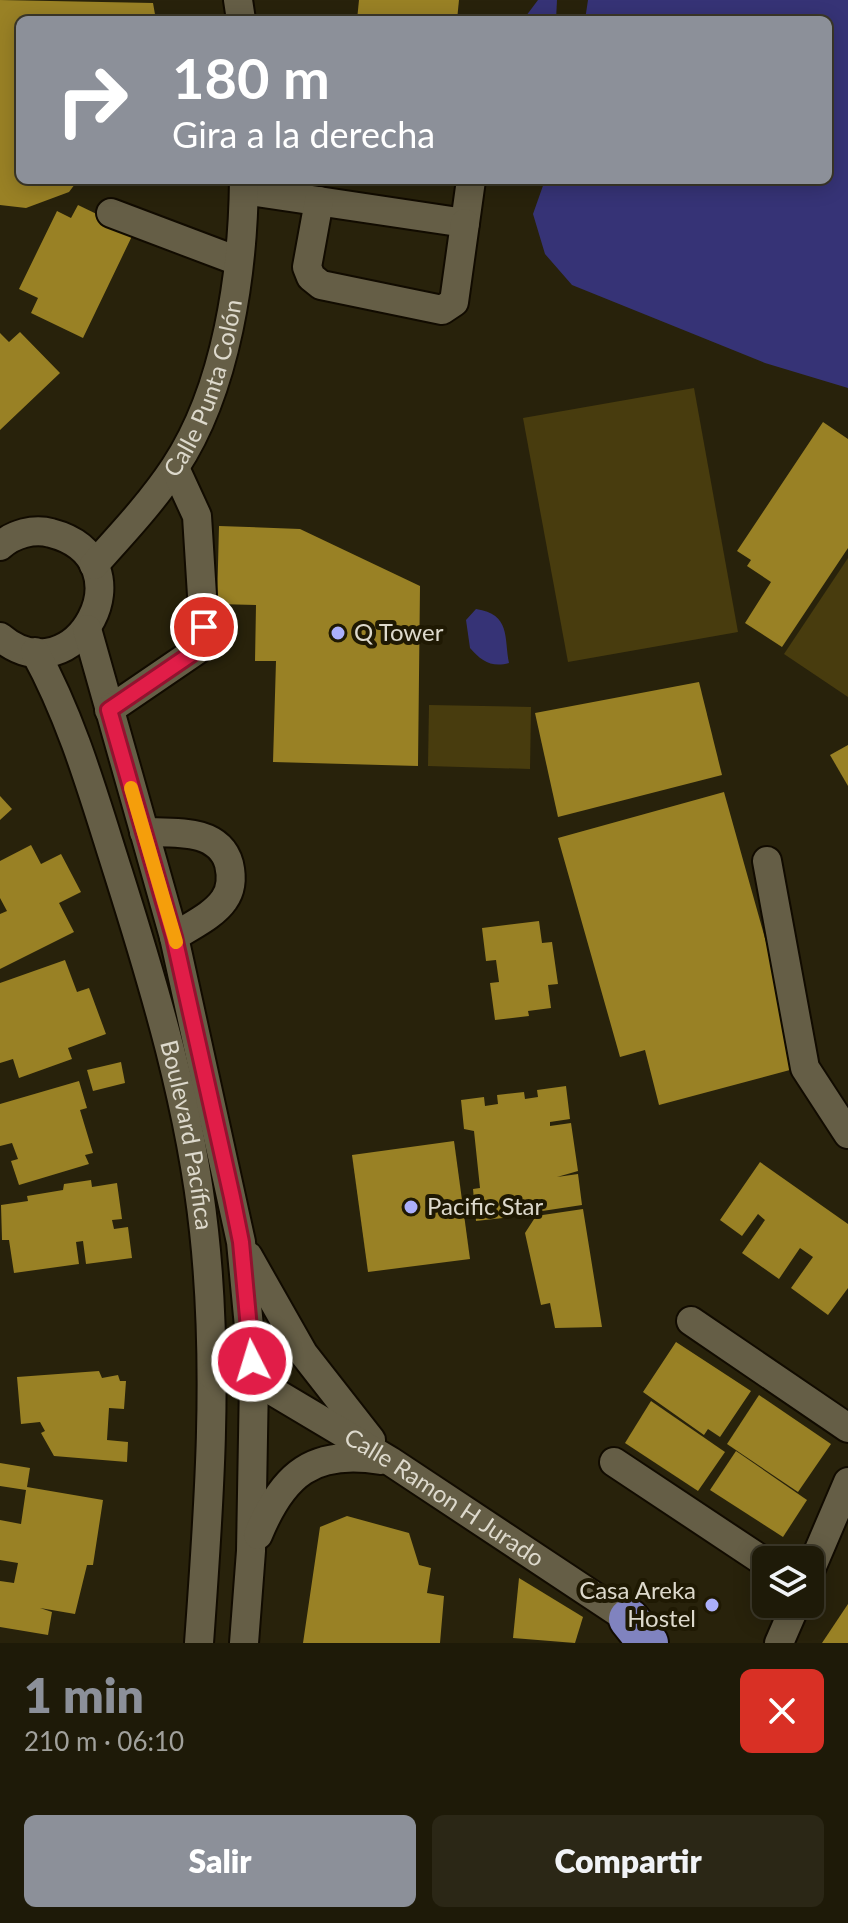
<!DOCTYPE html>
<html lang="es">
<head>
<meta charset="utf-8">
<style>
	:root { --surface:#1e1a08; --page:#2b2716; --text:#f1f3f6; --muted:#a1a19c; --line:#3c3829; --accent:#8c9099 }
	body { margin:0; font-family:Lato,sans-serif; background:var(--page); color:var(--text); height:100vh; display:flex; flex-direction:column; font-size:30px; white-space:nowrap }
	* { box-sizing:border-box; margin:0 }
	p { font-size:26px; color:var(--muted) }
	.icon { flex:none; width:44px; height:44px; fill:none; stroke:currentColor; stroke-width:2; stroke-linecap:round; stroke-linejoin:round }
	.map { position:relative; height:1643px; overflow:hidden }
	.drawer { display:flex; flex-direction:column; background:var(--surface); flex:1 }
	.drawer>* { flex:none }
	.hud { position:absolute; left:16px; top:16px; width:816px; height:168px; border-radius:12px; box-shadow:0 4px 20px #0003,0 0 0 2px var(--line); background:#8c9099; color:#fff; overflow:hidden }
	.fabs { position:absolute; left:752px; top:1546px; display:grid; gap:16px }
	.fabs a { display:grid; place-items:center; width:72px; height:72px; border-radius:12px; background:var(--surface); box-shadow:0 4px 20px #0003,0 0 0 2px var(--line); font-size:40px }
	.pin { position:absolute; display:grid; place-items:center; width:68px; height:68px; color:#fff; margin:-34px; border:4px solid #fff; border-radius:50%; box-shadow:0 2px 8px #0007 }
	.me { position:absolute; width:88px; margin:-44px; rotate:355deg; stroke-linejoin:round; filter:drop-shadow(0 0 6px #0008) }
	.turn { display:flex; align-items:center; gap:28px; height:168px; padding:0 24px; font-size:36px }
	.turn .icon { width:104px; height:104px; stroke-width:2.5 }
	.turn b { display:block; font-size:56px; line-height:68px }
	.round { display:grid; place-items:center; flex:none; width:84px; height:84px; border-radius:12px; background:var(--page) }
	.headline { display:flex; align-items:center; justify-content:space-between; height:136px; padding:0 24px }
	h1 { font-size:48px; font-weight:800; line-height:60px; color:var(--accent) }
	.button { display:flex; gap:16px; margin-top:auto; padding:16px 24px }
	.button a { flex:1; height:92px; border-radius:12px; background:var(--accent); color:#fff; font-size:32px; font-weight:800; line-height:92px; text-align:center }
	.button a+a { background:var(--page); color:var(--text) }
	.map>svg:first-child { display:block }
</style>
</head>
<body>
<div class="map">
<svg width="848" height="1643" viewBox="0 0 848 1643">
	<rect width="100%" height="100%" fill="#28220b"/>
	<g fill="#483c0e">
		<path d="M 694,388 L 738,632 L 568,662 L 523,418 Z"/>
		<path d="M 848,558 L 848,697 L 784,654 Z"/>
		<path d="M 429,705 L 531,707 L 530,769 L 428,766 Z"/>
	</g>
	<g fill="#363376">
		<path d="M 538,0 L 557,0 L 556,20 L 523,20 Z"/>
		<path d="M 588,0 L 848,0 L 848,388 L 765,363 L 572,285 L 545,254 L 533,214 L 545,180 L 828,180 L 828,20 L 585,20 Z"/>
		<path d="M 476,609 C 511,614 504,638 509,663 C 492,668 481,661 470,648 L 466,620 Z"/>
	</g>
	<g fill="#998125">
		<path d="M 0,0 L 153,3 L 156,20 L 20,20 L 20,180 L 78,180 L 69,192 L 26,208 L 0,205 Z"/>
		<path d="M 359,0 L 459,0 L 457,20 L 357,20 Z"/>
		<path d="M 78,205 L 134,232 L 83,338 L 31,313 L 38,298 L 19,289 L 57,211 L 71,218 Z"/>
		<path d="M 20,332 L 60,373 L 0,430 L 0,333 L 9,342 Z"/>
		<path d="M 823,422 L 848,439 L 848,548 L 782,647 L 745,623 L 771,582 L 747,566 L 751,560 L 737,551 Z"/>
		<path d="M 219,526 L 300,529 L 420,586 L 418,766 L 273,762 L 276,661 L 255,661 L 256,605 L 217,604 Z"/>
		<path d="M 699,682 L 722,775 L 558,817 L 535,713 Z"/>
		<path d="M 848,745 L 848,786 L 830,755 Z"/>
		<path d="M 724,792 L 801,1067 L 659,1105 L 645,1050 L 620,1057 L 558,838 Z"/>
		<path d="M 0,796 L 12,809 L 0,820 Z"/>
		<path d="M 31,845 L 41,864 L 61,854 L 81,892 L 59,903 L 74,932 L 0,969 L 0,914 L 7,911 L 0,898 L 0,861 Z"/>
		<path d="M 539,921 L 542,943 L 552,942 L 558,984 L 548,985 L 551,1008 L 528,1011 L 529,1016 L 495,1020 L 490,983 L 499,982 L 496,960 L 486,961 L 482,928 Z"/>
		<path d="M 65,960 L 77,992 L 89,988 L 106,1034 L 68,1048 L 72,1059 L 19,1078 L 13,1059 L 0,1063 L 0,983 Z"/>
		<path d="M 121,1062 L 125,1083 L 93,1091 L 87,1070 Z"/>
		<path d="M 79,1081 L 87,1108 L 80,1110 L 93,1153 L 85,1155 L 89,1164 L 19,1185 L 11,1161 L 18,1159 L 12,1143 L 0,1146 L 0,1104 Z"/>
		<path d="M 566,1086 L 570,1119 L 550,1122 L 550,1126 L 571,1123 L 578,1171 L 557,1177 L 578,1174 L 582,1205 L 516,1215 L 514,1211 L 502,1212 L 503,1218 L 476,1221 L 473,1189 L 480,1188 L 474,1131 L 464,1129 L 461,1100 L 484,1097 L 485,1106 L 498,1104 L 497,1095 L 524,1092 L 525,1099 L 538,1097 L 537,1090 Z"/>
		<path d="M 454,1141 L 470,1259 L 368,1272 L 352,1155 Z"/>
		<path d="M 760,1162 L 848,1224 L 848,1288 L 828,1315 L 791,1288 L 813,1257 L 800,1248 L 779,1279 L 742,1253 L 765,1220 L 758,1214 L 742,1236 L 720,1220 Z"/>
		<path d="M 91,1180 L 92,1187 L 117,1183 L 122,1219 L 112,1220 L 114,1229 L 128,1227 L 132,1258 L 86,1264 L 83,1241 L 76,1242 L 79,1264 L 14,1273 L 9,1240 L 2,1240 L 1,1205 L 28,1201 L 27,1196 L 63,1190 L 64,1184 Z"/>
		<path d="M 583,1209 L 602,1327 L 555,1328 L 550,1303 L 541,1305 L 525,1233 L 536,1216 Z"/>
		<path d="M 676,1342 L 751,1391 L 720,1437 L 708,1429 L 704,1435 L 643,1392 Z"/>
		<path d="M 99,1371 L 102,1378 L 118,1375 L 120,1381 L 126,1381 L 124,1409 L 109,1408 L 107,1440 L 128,1442 L 127,1462 L 54,1456 L 41,1433 L 45,1431 L 40,1422 L 21,1424 L 17,1377 Z"/>
		<path d="M 759,1395 L 831,1444 L 798,1492 L 727,1444 Z"/>
		<path d="M 651,1401 L 725,1452 L 698,1491 L 625,1443 Z"/>
		<path d="M 736,1451 L 807,1500 L 783,1537 L 710,1490 Z"/>
		<path d="M 0,1463 L 30,1468 L 27,1487 L 103,1500 L 93,1565 L 87,1565 L 75,1614 L 40,1608 L 52,1612 L 48,1635 L 0,1627 L 0,1581 L 14,1583 L 18,1563 L 0,1560 L 0,1520 L 21,1524 L 26,1490 L 0,1486 Z"/>
		<path d="M 347,1516 L 409,1533 L 419,1565 L 431,1568 L 427,1593 L 444,1596 L 440,1643 L 303,1643 L 320,1527 Z"/>
		<path d="M 519,1578 L 583,1617 L 575,1643 L 513,1638 Z"/>
		<path d="M 848,1604 L 848,1643 L 822,1643 Z"/>
	</g>
	<g fill="none" stroke-linecap="round" stroke-linejoin="round">
		<defs>
			<g id="minor">
				<path d="M 238,0 L 241,20"/>
				<path d="M 244,190 L 465,223 L 471,180"/>
				<path d="M 319,201 L 307,267 L 311,277 L 321,285 L 442,310 L 454,302 L 465,223"/>
				<path d="M 111,213 L 238,261"/>
				<path d="M 0,546 C 13,534 34,528 51,533 C 152,559 75,701 0,637"/>
				<path id="s1" d="M 94,565 C 122,534 152,502 175,467 C 227,388 243,273 244,180"/>
				<path d="M 87,629 L 174,937 L 241,1242 L 254,1380 L 251,1551 L 244,1643"/>
				<path id="s2" d="M 35,652 C 73,721 94,797 118,872 C 155,989 191,1109 204,1231 C 219,1368 209,1507 199,1643"/>
				<path d="M 109,710 L 197,650 L 204,627 L 197,516 L 175,468"/>
				<path d="M 144,832 C 174,833 219,828 229,864 C 232,877 232,889 224,900 C 213,916 190,926 174,937"/>
				<path d="M 767,861 L 805,1068 L 848,1134"/>
				<path d="M 248,1256 L 303,1353 L 371,1440"/>
				<path d="M 691,1321 L 848,1428"/>
				<path id="s3" d="M 212,1375 L 254,1380 L 390,1461 L 645,1630"/>
				<path d="M 614,1462 L 766,1563"/>
				<path d="M 258,1535 C 283,1474 313,1449 381,1460"/>
				<path d="M 810,1571 L 848,1482"/>
				<path d="M 779,1643 L 796,1604"/>
			</g>
			<path id="highway" d="M 629,1619 L 648,1643"/>
		</defs>
		<use href="#minor" stroke="#110b00" stroke-width="32"/>
		<use href="#highway" stroke="#110b00" stroke-width="44"/>
		<use href="#minor" stroke="#655e46" stroke-width="28"/>
		<use href="#highway" stroke="#8083bf" stroke-width="40"/>
	</g>
	<g fill="none" stroke-linecap="round" stroke-linejoin="round">
		<defs>
			<path id="route" d="M 204,627 L 197,650 L 109,710 L 174,937 L 232,1197 L 241,1242 L 252,1361"/>
		</defs>
		<use href="#route" stroke="#92132f" stroke-width="20"/>
		<use href="#route" stroke="#e11d48" stroke-width="14"/>
		<path stroke="#f59e0b" stroke-width="14" d="M 131,788 L 176,942"/>
	</g>
	<g fill="#abaffb" stroke="#1f1903" stroke-width="3">
		<circle cx="338" cy="633" r="8"/>
		<circle cx="411" cy="1207" r="8"/>
		<circle cx="712" cy="1605" r="8"/>
	</g>
	<g text-anchor="middle" stroke-width="8" stroke-linejoin="round" paint-order="stroke">
		<g font-size="24" fill="#ddd9cc" stroke="#1f1903">
			<text dy="8" stroke="none"><textPath href="#s1" startOffset="212">Calle Punta Colón</textPath></text>
			<text dy="8" stroke="none"><textPath href="#s2" startOffset="508">Boulevard Pacífica</textPath></text>
			<text dy="8" stroke="none"><textPath href="#s3" startOffset="266">Calle Ramon H Jurado</textPath></text>
		</g>
		<g font-size="24" fill="#ddd9cc" stroke="#1f1903" text-anchor="start">
			<text x="354" y="641">Q Tower</text>
			<text x="427" y="1215">Pacific Star</text>
			<text x="696" y="1599" text-anchor="end">Casa Areka<tspan x="696" dy="28">Hostel</tspan></text>
		</g>
	</g>
</svg>
<div class="fabs">
<a><svg class="icon" aria-label="layers" viewBox="0 0 24 24"><path d="M12 4l9 5-9 5-9-5zM3 14l9 5 9-5"/></svg></a>
</div>
<div class="pin" style="left:204px;top:627px;background:#d93025"><svg class="icon" aria-label="arrive" viewBox="0 0 24 24"><path d="M6 21V4h12l-3 4 3 4H6"/></svg></div>
<svg class="me" style="left:252px;top:1361px" viewBox="-20 -20 40 40"><circle r="17" fill="#e11d48" stroke="#fff" stroke-width="3"/><path d="M0-11L8 9 0 5-8 9z" fill="#fff"/></svg>
<div class="hud">
<div class="turn"><svg class="icon" aria-label="right" viewBox="0 0 24 24"><path d="M7 20v-9h11M14 6l5 5-5 5"/></svg><div><b>180 m</b>Gira a la derecha</div></div>
</div>
</div>
<section class="drawer">
<div class="headline"><div><h1>1 min</h1><p>210 m · 06:10</p></div><a class="round" style="background:#d93025;color:#fff"><svg class="icon" aria-label="close" viewBox="0 0 24 24"><path d="M6 6l12 12M18 6L6 18"/></svg></a></div>
<div class="button"><a>Salir</a><a>Compartir</a></div>
</section>
</body>
</html>
